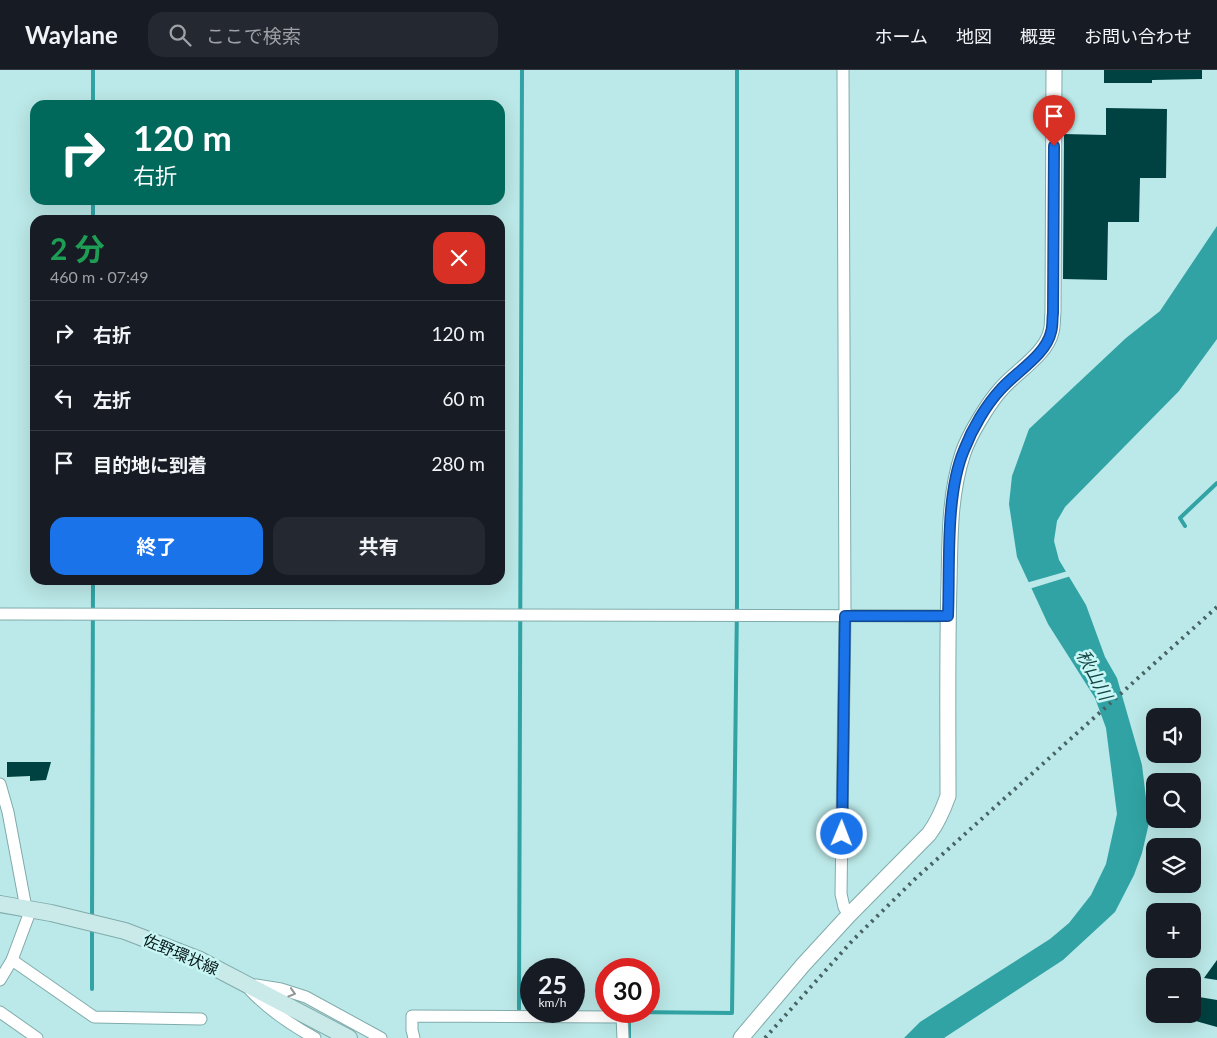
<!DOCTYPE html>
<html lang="ja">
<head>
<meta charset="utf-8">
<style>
	:root { --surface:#171b24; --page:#242831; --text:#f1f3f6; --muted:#9ea1a6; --line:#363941; --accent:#1a73e8 }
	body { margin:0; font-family:Lato,"Noto Sans JP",sans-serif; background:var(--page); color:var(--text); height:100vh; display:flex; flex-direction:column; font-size:19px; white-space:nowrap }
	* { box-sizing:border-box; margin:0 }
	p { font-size:16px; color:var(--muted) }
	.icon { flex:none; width:28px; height:28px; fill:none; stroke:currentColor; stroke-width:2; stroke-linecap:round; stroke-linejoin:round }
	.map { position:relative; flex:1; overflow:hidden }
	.side { position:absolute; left:30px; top:145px; width:475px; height:370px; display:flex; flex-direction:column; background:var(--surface); border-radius:15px; box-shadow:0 5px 20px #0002 }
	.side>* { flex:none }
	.top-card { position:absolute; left:30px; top:30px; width:475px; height:105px; border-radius:15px; box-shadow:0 5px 20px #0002; background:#00695c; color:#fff; overflow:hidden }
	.buttons { position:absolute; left:1146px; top:638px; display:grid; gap:10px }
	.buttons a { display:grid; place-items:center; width:55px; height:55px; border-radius:10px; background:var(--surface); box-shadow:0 5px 20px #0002; font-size:25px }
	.speed { position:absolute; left:520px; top:888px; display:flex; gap:10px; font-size:25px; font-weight:700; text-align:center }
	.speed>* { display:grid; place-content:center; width:65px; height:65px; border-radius:50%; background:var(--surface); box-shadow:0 5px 20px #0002; line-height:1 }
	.speed small { font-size:12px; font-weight:400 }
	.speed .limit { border:8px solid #d22; background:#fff; color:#111 }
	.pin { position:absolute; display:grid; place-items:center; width:42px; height:42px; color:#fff; margin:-51px -21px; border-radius:50% 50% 50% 0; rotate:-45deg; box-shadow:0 0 5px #0007 }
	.pin .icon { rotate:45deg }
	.me { position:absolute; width:55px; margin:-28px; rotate:1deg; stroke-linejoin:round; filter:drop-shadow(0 0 4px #0008) }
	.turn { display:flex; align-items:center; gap:18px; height:105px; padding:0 20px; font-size:22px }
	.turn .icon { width:65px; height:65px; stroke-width:2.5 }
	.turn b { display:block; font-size:35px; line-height:42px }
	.round { display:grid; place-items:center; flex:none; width:52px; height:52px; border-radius:15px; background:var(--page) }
	.summary { display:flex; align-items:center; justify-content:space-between; height:85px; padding:0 20px }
	h1 { font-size:30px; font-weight:700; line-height:38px; color:#1e9e55 }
	.action { display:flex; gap:10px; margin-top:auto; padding:10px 20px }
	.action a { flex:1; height:58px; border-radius:15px; background:var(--accent); color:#fff; font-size:20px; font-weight:700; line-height:58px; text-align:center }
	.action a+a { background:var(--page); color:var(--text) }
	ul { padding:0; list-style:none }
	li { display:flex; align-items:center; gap:15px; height:65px; padding:0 20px; border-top:1px solid var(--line) }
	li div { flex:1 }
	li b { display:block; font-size:19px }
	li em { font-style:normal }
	header { display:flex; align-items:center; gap:30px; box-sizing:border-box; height:70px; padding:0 25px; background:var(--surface); border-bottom:1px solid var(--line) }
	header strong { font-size:24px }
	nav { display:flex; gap:28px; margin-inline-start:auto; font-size:18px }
	.search { width:350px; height:45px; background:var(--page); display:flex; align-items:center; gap:12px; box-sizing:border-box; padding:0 18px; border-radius:15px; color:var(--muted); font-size:19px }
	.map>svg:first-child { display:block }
</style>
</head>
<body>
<header>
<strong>Waylane</strong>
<div class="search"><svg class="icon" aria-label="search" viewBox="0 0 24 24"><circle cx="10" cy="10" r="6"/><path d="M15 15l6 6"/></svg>ここで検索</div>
<nav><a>ホーム</a><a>地図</a><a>概要</a><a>お問い合わせ</a></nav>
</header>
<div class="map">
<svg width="1217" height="968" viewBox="0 0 1217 968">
	<rect width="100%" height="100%" fill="#bbe8e8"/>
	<path fill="#31a3a4" d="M 1217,156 L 1217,269 L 1179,321 L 1065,437 L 1057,451 L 1054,471 L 1059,490 L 1086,535 L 1105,587 L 1117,608 L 1142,695 L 1149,753 L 1142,783 L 1134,805 L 1115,842 L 1063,890 L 944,968 L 904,968 L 920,952 L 1050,869 L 1069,853 L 1091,825 L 1106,794 L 1117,744 L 1106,658 L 1095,628 L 1048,554 L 1017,487 L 1009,434 L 1012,406 L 1029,359 L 1126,268 L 1160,241 Z"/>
	<path fill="#bbe8e8" d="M 1068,501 L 1071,506 L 1029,519 L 1026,513 Z"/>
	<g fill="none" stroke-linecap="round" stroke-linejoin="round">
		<g stroke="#31a3a4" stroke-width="4">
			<path d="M 93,35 L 93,0"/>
			<path d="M 93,150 L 93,130"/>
			<path d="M 1185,456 L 1180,448 L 1217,413"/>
			<path d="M 92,850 L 93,510"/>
			<path d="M 92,919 L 92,857"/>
			<path d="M 519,939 L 522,0"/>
			<path d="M 629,968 L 629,942 L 732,943 L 737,532 L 737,0"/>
		</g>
	</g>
	<g fill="#004141">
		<path d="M 1104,0 L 1202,0 L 1202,9 L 1152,10 L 1152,13 L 1104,13 Z"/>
		<path d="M 1106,38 L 1167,39 L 1166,108 L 1140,108 L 1139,152 L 1108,152 L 1107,210 L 1063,209 L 1064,64 L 1106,65 Z"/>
		<path d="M 7,692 L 51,692 L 46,710 L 30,711 L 30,706 L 7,707 Z"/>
		<path d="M 1217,890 L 1217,910 L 1204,908 Z"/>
		<path d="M 1199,927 L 1217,930 L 1217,957 L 1192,950 L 1192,934 Z"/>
	</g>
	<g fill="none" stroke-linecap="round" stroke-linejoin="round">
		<defs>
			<g id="minor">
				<path d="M 843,0 L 845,546 L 841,824 L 844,837 L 849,845"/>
				<path d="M 0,544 L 948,546"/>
				<path d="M 0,714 L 8,742 L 26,838"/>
				<path d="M 12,890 L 94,947 L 201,949"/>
				<path d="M 0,910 L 12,890 L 31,839"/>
				<path d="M 256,915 L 281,919 L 306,927 L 381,968"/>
				<path d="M 250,920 C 269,940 291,955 315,968"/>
				<path d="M 0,942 L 37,968"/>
				<path d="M 414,968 L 412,960 L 412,946 L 622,947 L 623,968"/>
			</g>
			<path id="tertiary" d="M 741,968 L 803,895 L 849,845 L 929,764 C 938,752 943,740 948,726 C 948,655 947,585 949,514 C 950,470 949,425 963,383 C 969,365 989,332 1002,318 C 1016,302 1046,284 1051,262 C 1053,256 1052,249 1053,243 L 1054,0"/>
			<path id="secondary" d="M 0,834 L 51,843 L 125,861 L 200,890 L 349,968"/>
		</defs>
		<use href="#minor" stroke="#80abab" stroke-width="13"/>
		<use href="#tertiary" stroke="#80abab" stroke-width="17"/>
		<use href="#secondary" stroke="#80abab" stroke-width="18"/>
		<use href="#minor" stroke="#fff" stroke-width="11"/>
		<use href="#tertiary" stroke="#fff" stroke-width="15"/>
		<use href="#secondary" stroke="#cae9e9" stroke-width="16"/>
		<path stroke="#486363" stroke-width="4" stroke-dasharray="2.5 5" stroke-linecap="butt" d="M 765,968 L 852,871 L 915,809 L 1217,537"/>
	</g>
	<defs><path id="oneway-chevron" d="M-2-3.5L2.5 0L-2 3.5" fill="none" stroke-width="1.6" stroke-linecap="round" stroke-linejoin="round" transform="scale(1.25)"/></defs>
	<use stroke="#8f9797" href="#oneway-chevron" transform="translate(292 923) rotate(17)"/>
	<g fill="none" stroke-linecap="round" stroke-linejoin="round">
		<defs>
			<path id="route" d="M 842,764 L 845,546 L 948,546 C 950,497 945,425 964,380 C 972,359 986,335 1001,319 C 1016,302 1046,285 1051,262 C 1053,256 1052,249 1053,243 L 1054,76"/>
		</defs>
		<use href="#route" stroke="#114b97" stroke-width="12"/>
		<use href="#route" stroke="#1a73e8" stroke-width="9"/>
	</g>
	<g text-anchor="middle" stroke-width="5" stroke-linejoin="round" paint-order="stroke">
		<g font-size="16" fill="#061717" stroke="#c8f6f5">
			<text transform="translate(181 884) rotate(23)" y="6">佐野環状線</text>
		</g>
		<g font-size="18" font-style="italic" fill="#154646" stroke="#c8f6f5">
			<text transform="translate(1094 605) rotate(62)" y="6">秋山川</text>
		</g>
	</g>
</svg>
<div class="buttons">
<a><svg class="icon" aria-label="sound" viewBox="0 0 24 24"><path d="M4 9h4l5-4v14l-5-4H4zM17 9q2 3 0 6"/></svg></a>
<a><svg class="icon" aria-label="search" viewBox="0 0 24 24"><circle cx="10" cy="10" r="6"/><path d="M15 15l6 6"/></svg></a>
<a><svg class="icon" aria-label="layers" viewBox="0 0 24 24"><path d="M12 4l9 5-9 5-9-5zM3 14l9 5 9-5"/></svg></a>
<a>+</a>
<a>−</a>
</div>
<div class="speed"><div>25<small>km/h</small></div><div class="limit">30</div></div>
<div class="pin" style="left:1054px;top:76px;background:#d93025"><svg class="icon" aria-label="arrive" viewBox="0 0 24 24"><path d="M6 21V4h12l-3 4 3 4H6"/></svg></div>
<svg class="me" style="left:842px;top:764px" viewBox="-20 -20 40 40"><circle r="17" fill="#1a73e8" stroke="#fff" stroke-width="3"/><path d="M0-11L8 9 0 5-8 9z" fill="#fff"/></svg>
<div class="top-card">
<div class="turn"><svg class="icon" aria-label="right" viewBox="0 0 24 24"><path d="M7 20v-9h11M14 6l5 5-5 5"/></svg><div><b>120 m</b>右折</div></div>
</div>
<section class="side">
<div class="summary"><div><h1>2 分</h1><p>460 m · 07:49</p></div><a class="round" style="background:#d93025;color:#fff"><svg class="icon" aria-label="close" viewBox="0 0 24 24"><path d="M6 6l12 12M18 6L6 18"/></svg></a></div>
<ul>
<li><svg class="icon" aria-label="right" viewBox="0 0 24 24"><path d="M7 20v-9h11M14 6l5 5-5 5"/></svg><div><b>右折</b></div><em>120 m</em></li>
<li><svg class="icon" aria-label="left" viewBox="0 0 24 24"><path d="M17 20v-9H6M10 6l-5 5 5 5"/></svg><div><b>左折</b></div><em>60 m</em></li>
<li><svg class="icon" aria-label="arrive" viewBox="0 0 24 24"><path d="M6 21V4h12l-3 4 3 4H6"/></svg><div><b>目的地に到着</b></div><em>280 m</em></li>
</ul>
<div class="action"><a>終了</a><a>共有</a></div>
</section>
</div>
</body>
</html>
